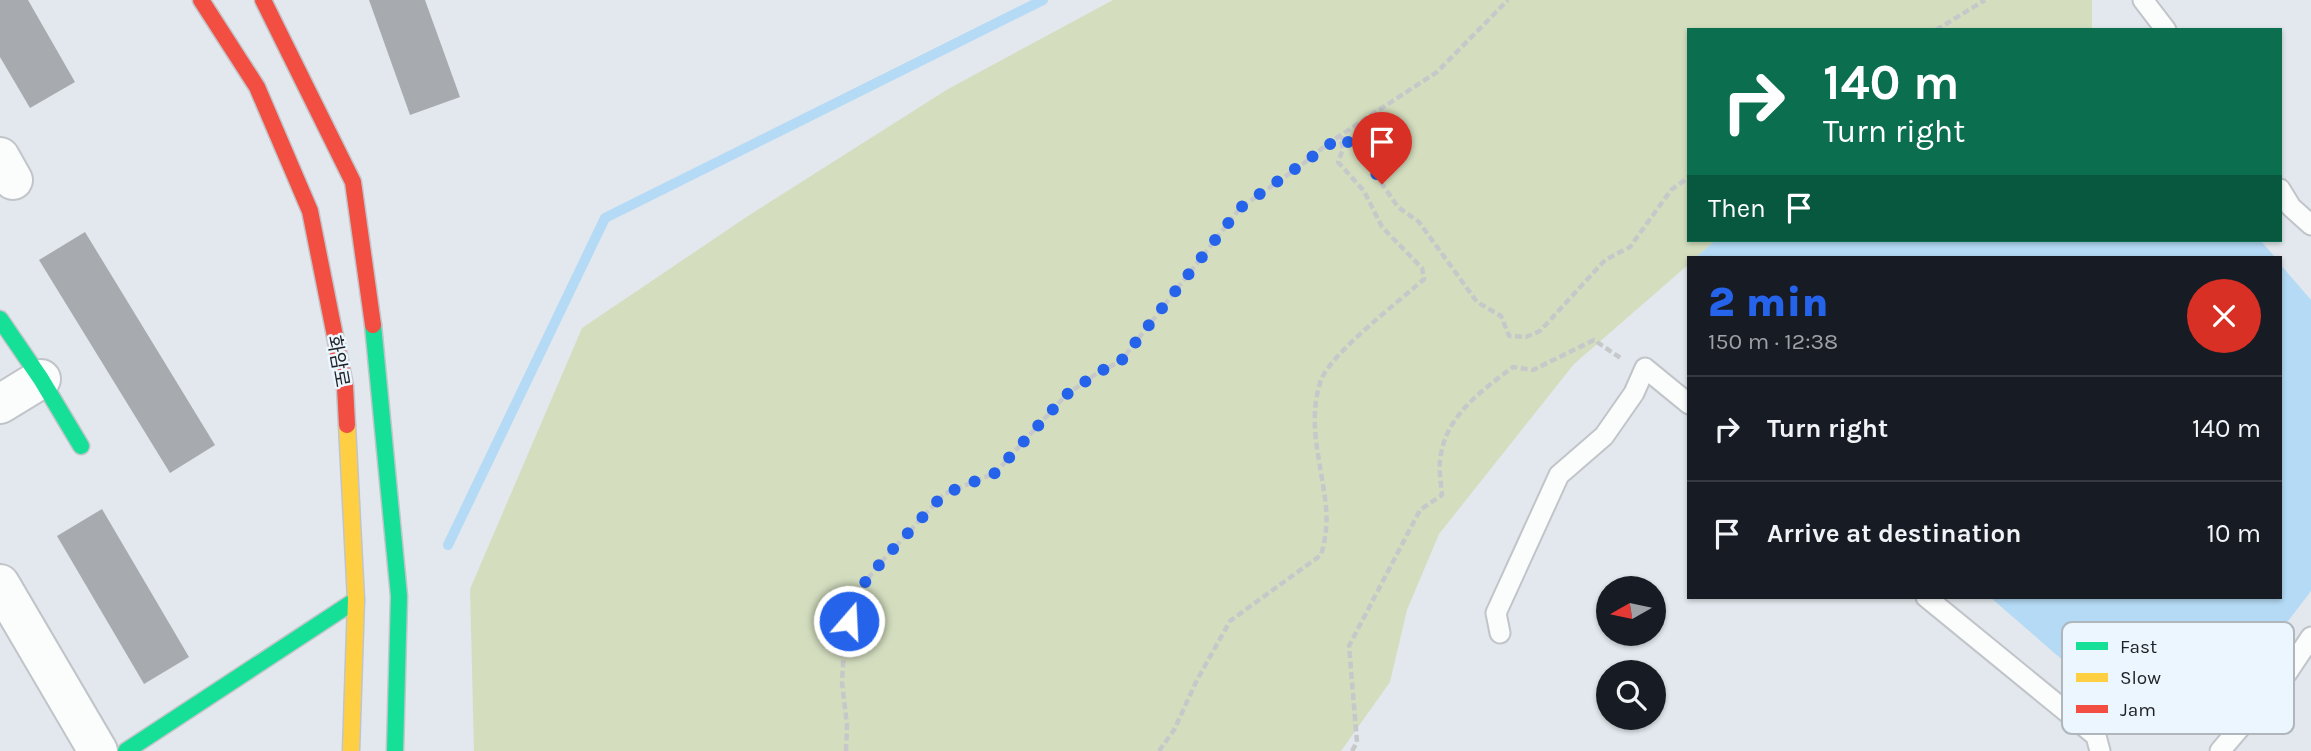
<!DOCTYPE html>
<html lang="en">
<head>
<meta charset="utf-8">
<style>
	:root { --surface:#171b24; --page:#20242c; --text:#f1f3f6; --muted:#9ea1a6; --line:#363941; --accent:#2563eb }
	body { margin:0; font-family:Karla,"Noto Sans KR",sans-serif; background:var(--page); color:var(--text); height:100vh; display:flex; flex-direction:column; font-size:26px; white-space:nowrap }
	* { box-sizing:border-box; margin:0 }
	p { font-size:23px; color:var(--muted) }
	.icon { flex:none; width:38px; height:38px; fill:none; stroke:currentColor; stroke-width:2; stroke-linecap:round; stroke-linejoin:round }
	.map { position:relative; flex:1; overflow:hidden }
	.sheet { position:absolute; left:1687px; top:256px; width:595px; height:343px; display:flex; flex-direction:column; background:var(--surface); border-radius:0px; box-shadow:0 2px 5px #0004 }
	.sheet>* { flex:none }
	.banner { position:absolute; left:1687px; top:28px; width:595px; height:214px; border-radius:0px; box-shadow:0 2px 5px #0004; background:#0b6e4f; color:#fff; overflow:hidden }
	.needle { width:46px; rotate:261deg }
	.buttons { position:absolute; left:1596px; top:576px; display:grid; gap:14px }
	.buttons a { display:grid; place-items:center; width:70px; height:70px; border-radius:50%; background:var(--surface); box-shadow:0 2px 5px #0004; font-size:35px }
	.pin { position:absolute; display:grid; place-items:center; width:60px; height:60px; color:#fff; margin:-72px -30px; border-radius:50% 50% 50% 0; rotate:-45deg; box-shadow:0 0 7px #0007 }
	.pin .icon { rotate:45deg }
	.me { position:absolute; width:77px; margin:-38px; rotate:19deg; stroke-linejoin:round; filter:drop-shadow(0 0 5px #0008) }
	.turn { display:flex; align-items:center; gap:24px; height:147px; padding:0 21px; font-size:32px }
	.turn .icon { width:91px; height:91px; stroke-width:2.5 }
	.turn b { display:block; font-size:49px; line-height:60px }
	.then { display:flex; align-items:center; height:66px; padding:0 21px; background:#0003; gap:14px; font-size:26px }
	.round { display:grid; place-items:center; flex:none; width:74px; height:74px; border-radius:37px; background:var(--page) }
	.head { display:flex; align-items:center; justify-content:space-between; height:119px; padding:0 21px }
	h1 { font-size:42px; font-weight:800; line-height:52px; color:var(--accent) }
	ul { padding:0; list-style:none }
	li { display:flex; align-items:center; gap:21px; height:105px; padding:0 21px; border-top:2px solid var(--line) }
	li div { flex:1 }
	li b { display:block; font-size:26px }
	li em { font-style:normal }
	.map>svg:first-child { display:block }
</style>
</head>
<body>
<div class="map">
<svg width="2311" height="751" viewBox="0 0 2311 751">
	<rect width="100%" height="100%" fill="#e2e8ed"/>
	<path fill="#d4debf" d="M 1113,0 L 2092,0 L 2092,30 L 1689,30 L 1689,240 L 1716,240 L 1696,257 L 1689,257 L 1689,264 L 1574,364 L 1439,534 L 1407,610 L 1390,682 L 1341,751 L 474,751 L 470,589 L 582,328 L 748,216 L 948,89 Z"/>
	<g fill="#b4daf5">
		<path d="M 1716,240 L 2260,240 L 2275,257 L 1696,257 Z"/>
		<path d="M 2280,264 L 2311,300 L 2311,591 L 2230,697 L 2136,724 L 1990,597 L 2280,597 Z"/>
	</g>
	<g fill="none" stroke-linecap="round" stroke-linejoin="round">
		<path stroke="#b4daf5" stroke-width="10" d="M 448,545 L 605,218 L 1043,0"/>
	</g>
	<g fill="#a7abaf">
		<path d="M 0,0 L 28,0 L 75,82 L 30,108 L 0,57 Z"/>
		<path d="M 369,0 L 425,0 L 460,97 L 410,115 Z"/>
		<path d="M 85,232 L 215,445 L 170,473 L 39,260 Z"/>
		<path d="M 102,509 L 189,657 L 144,684 L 57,536 Z"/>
	</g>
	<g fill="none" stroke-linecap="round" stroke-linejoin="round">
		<defs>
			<g id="lane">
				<path d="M 2143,0 L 2166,30"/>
				<path d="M 2280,189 L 2291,207 L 2311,225"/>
				<path d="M 1926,597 L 2096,736 L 2100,751"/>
				<path d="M 1500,633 L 1496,613 L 1559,475 L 1604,436 L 1634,393 L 1645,368 L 1689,404"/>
				<path d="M 2220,751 L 2287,673 L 2311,637"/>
			</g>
			<g id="street">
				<path d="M 0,157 L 13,180"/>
				<path d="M 0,404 L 41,379"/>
				<path d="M 0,584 L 98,751"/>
			</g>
			<g id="fast">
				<path d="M 0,319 L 41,379 L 81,446"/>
				<path d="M 373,325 L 399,596 L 395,751"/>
				<path d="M 126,751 L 356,600"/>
			</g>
			<path id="slow" d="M 347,425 L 356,600 L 351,751"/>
			<g id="jam">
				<path d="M 201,0 L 257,87 L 310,211 L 345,386 L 347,425"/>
				<path d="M 263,0 L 353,182 L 373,325"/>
			</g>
		</defs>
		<use href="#lane" stroke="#c1c5c9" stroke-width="23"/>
		<use href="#street" stroke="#c1c5c9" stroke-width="42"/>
		<use href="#fast" stroke="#c1c5c9" stroke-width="19"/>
		<use href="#slow" stroke="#c1c5c9" stroke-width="19"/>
		<use href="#jam" stroke="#c1c5c9" stroke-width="19"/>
		<g stroke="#c6c8c9" stroke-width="4.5" stroke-dasharray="7 3.5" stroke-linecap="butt">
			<path d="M 1936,30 L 1985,0"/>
			<path d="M 1340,137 L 1354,144 L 1370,160 L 1382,184 L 1398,207 L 1419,222 L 1477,302 L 1501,316 L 1509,336 L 1526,337 L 1540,331 L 1605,260 L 1630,247 L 1671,190 L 1689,177"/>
			<path d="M 846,751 L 847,725 L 842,683 L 844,646 L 855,595 L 883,560 L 944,494 L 995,473 L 1066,395 L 1099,372 L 1121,361 L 1240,208 L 1299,167 L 1330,142 L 1437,72 L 1508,0"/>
			<path d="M 1159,751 L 1174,730 L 1197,680 L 1230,621 L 1321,555 C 1332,518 1324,496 1319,460 C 1314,433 1312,406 1321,380 C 1332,352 1400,301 1424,279 L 1422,268 L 1382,227 L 1364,191 L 1338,162 L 1343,149 L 1340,137"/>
			<path d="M 1352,751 L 1357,742 L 1349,646 L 1420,510 L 1442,495 C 1441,484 1439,472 1440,461 C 1444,417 1480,392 1513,367 L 1533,370 L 1594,340 L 1622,359"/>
		</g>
		<use href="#lane" stroke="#fbfcfc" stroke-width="19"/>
		<use href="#street" stroke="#fbfcfc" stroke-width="38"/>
		<use href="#fast" stroke="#16e098" stroke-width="16"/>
		<use href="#slow" stroke="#ffcf43" stroke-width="16"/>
		<use href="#jam" stroke="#f24e42" stroke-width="16"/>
	</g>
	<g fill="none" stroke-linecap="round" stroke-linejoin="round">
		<path stroke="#2563eb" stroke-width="12" stroke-dasharray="0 21.6" d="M 849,621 L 855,595 L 883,560 L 944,494 L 995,473 L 1066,395 L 1099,372 L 1121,361 L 1240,208 L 1340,137 C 1361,149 1371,163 1382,184"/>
	</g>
	<g text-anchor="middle" stroke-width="5" stroke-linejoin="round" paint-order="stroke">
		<g font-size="19" fill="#202326" stroke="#ecf6fe">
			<text transform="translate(339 361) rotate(80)" y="7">화암로</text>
		</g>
	</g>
	<rect x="2062" y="622" width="232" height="112" rx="10" fill="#ecf6fe" stroke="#afb7bd" stroke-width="2"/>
	<rect x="2076" y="642" width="32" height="8" fill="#16e098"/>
	<rect x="2076" y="673" width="32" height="9" fill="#ffcf43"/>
	<rect x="2076" y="705" width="32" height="8" fill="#f24e42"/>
	<g font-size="19" fill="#202326">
		<text x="2120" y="653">Fast</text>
		<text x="2120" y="684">Slow</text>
		<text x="2120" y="716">Jam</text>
	</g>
</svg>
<div class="buttons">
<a><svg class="needle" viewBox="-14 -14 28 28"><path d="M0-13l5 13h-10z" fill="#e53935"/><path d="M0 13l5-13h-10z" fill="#9ea1a6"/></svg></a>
<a><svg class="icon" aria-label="search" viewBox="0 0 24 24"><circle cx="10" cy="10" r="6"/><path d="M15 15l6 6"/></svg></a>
</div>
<div class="pin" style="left:1382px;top:184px;background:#d93025"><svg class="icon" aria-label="arrive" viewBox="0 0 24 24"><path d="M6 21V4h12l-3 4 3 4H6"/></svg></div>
<svg class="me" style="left:849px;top:621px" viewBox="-20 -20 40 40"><circle r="17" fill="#2563eb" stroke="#fff" stroke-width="3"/><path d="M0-11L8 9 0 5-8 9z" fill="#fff"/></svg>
<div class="banner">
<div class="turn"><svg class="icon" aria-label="right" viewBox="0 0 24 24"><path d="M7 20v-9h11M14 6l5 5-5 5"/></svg><div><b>140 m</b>Turn right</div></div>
<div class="then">Then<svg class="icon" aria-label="arrive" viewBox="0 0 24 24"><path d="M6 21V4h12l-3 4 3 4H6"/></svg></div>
</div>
<section class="sheet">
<div class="head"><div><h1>2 min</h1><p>150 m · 12:38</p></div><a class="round" style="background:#d93025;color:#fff"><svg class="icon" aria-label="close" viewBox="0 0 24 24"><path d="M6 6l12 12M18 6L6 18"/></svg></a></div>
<ul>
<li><svg class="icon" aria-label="right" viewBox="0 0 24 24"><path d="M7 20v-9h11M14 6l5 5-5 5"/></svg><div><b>Turn right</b></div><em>140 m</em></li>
<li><svg class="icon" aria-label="arrive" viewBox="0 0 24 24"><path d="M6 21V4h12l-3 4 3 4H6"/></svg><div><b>Arrive at destination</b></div><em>10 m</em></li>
</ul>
</section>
</div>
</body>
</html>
